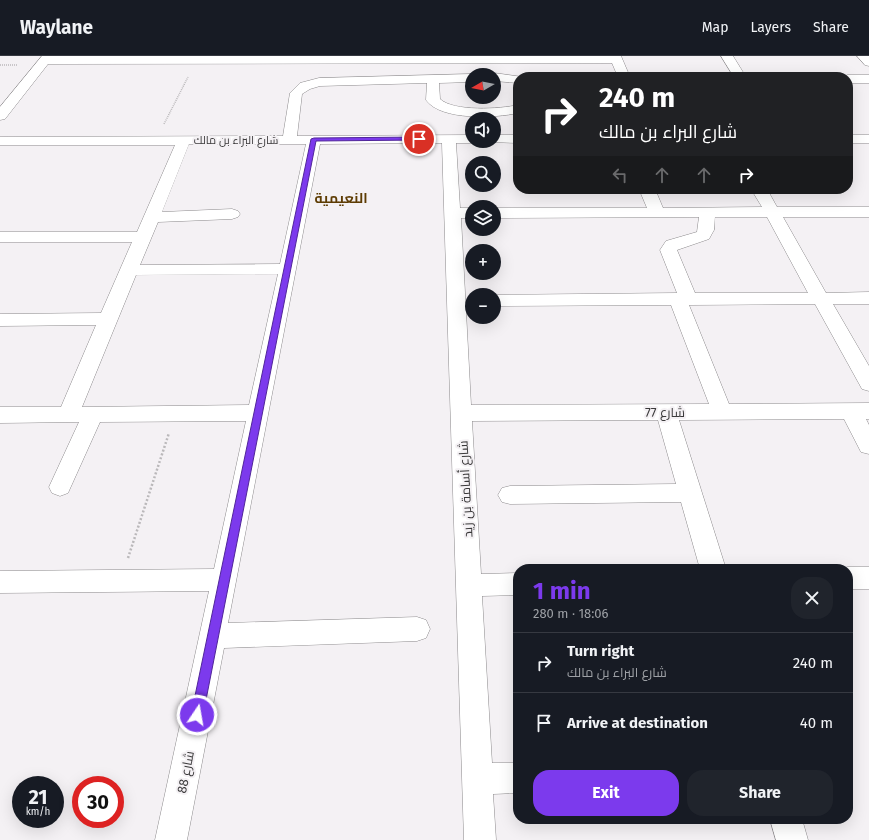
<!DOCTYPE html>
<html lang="en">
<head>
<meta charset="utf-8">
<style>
	:root { --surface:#171b24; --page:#20242c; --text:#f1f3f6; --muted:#9ea1a6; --line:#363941; --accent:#7c3aed }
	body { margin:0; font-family:"Fira Sans",Cairo,sans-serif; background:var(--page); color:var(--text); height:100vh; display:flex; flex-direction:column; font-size:15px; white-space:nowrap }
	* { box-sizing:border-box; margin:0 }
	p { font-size:13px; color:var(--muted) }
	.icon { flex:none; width:22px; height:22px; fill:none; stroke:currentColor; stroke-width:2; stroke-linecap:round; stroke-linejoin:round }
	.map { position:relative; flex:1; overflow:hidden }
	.panel { position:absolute; left:513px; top:508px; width:340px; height:260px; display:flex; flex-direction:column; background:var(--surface); border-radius:16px; box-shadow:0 4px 16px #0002 }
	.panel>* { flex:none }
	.guide { position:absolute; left:513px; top:16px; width:340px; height:122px; border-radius:16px; box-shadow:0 4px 16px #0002; background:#202124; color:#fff; overflow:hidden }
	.needle { width:26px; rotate:261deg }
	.buttons { position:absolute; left:465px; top:12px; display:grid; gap:8px }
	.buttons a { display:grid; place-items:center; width:36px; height:36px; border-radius:50%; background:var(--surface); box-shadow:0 4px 16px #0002; font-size:20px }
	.speed { position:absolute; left:12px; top:720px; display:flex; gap:8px; font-size:20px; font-weight:700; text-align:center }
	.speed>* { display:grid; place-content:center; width:52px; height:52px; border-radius:50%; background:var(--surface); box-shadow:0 4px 16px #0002; line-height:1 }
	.speed small { font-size:10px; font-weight:400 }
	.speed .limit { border:6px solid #d22; background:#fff; color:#111 }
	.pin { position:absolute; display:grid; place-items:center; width:34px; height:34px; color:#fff; margin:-17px; border:2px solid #fff; border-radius:50%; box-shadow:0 1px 4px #0007 }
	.me { position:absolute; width:44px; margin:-22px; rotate:12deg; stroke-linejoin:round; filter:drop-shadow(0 0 3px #0008) }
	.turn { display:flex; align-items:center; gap:14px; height:84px; padding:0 20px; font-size:18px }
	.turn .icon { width:52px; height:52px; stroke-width:2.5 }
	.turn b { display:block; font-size:28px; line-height:34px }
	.lanes { display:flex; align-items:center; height:38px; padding:0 20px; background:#0003; justify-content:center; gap:20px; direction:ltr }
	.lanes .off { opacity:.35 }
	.round { display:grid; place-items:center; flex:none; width:42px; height:42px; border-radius:16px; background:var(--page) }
	.head { display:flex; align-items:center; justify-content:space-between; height:68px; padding:0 20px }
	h1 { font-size:24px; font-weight:700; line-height:30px; color:var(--accent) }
	.primary-button { display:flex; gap:8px; margin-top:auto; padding:8px 20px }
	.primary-button a { flex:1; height:46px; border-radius:16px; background:var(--accent); color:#fff; font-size:16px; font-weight:700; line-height:46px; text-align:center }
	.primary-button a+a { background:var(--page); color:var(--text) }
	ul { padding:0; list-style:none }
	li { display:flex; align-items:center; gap:12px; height:60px; padding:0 20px; border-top:1px solid var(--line) }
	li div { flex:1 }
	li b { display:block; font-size:15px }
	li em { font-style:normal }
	header { display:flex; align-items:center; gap:24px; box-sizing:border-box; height:56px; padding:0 20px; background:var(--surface); border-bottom:1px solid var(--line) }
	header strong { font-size:19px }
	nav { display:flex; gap:22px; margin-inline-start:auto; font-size:14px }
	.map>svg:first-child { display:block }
</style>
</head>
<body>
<header>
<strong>Waylane</strong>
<nav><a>Map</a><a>Layers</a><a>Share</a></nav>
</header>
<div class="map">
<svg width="869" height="784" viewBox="0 0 869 784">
	<rect width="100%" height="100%" fill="#f4f1f4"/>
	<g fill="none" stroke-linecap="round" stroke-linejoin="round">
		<defs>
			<g id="minor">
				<path d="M 42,0 L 621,0 L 630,21 L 618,21 L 612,7 L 48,8 L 5,63 L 0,64 L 0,51 Z"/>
				<path d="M 721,0 L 733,0 L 746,21 L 734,21 Z"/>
				<path d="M 857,0 L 869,0 L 869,10 L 865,9 Z"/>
				<path d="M 494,17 L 523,21 L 518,21 L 518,27 L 494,25 L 494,19 L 489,19 Z"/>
				<path d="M 472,18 L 475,19 L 472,19 L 472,26 L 439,27 L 440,43 C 454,56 500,53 518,49 L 518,57 C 496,62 441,65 426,44 L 427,27 L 320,30 L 310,33 L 302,38 L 297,80 L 472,79 L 472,85 L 478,85 L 472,87 L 456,87 L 460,152 L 472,152 L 472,162 L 461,162 L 471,349 L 709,348 L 671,249 L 494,250 L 494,239 L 491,239 L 677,237 L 660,194 L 666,185 L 697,176 L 699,161 L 494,162 L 494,152 L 647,152 L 639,133 L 655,133 L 663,152 L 762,151 L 751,133 L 767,133 L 777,151 L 869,151 L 869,161 L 783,161 L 826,237 L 869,236 L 869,248 L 833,248 L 869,310 L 869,335 L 862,333 L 815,248 L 689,249 L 729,348 L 869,347 L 869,363 L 866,363 L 869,369 L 869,398 L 861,396 L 844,363 L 679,364 L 726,513 L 700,513 L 681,446 L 510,448 L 502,446 L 498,439 L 502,432 L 510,430 L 676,428 L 658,364 L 472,365 L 481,518 L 518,517 L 518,539 L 482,540 L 492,707 L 518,707 L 518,737 L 493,738 L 496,784 L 464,784 L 442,87 L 320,88 L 228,567 L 417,561 L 426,564 L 430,573 L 426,582 L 417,585 L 224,592 L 187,784 L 155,784 L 209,535 L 0,537 L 0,515 L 214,513 L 246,365 L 100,366 L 68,437 L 60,440 L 52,437 L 49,431 L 79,366 L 0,367 L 0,351 L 61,351 L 96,269 L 0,270 L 0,258 L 101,257 L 132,186 L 0,186 L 0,176 L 137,176 L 175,89 L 0,89 L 0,81 L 283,80 L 290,37 L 300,27 L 319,22 ZM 189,88 L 306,88 L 280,208 L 140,209 L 158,166 L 232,163 L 238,161 L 240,158 L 238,155 L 232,153 L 162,156 ZM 715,161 L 767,161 L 808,237 L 695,237 L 677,194 L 709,183 L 714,174 ZM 278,218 L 249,349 L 82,351 L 136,219 Z"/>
				<path d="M 848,19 L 869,19 L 869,27 L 848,27 L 848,21 L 843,21 Z"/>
				<path d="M 494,79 L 518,79 L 518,87 L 489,86 L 488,85 L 494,85 Z"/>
				<rect x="848" y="79" width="21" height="8"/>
				<path d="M 848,511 L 869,511 L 869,533 L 848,533 L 848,513 L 842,513 Z"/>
				<path d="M 770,763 L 802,763 L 808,784 L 776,784 Z"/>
			</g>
		</defs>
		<use href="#minor" stroke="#8c8a8c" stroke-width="1"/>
		<g stroke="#bab8ba" stroke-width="1.5" stroke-dasharray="1 1" stroke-linecap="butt">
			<path d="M 0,9 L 17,9"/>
			<path d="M 164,68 L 188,21"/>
		</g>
		<path stroke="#bab8ba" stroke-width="2.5" stroke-dasharray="2 2" stroke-linecap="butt" d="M 128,502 L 169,377"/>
		<use href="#minor" fill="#fff" fill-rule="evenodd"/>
	</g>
	<path fill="#7c3aed" stroke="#51269a" d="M 419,81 L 421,82 L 421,84 L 316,85 L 203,659 L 201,663 L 197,664 L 192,663 L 191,659 L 311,83 L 314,82 Z"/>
	<g text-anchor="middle" stroke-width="4" stroke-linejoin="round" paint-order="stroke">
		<g font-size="11" fill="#3b3a3b" stroke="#f4f1f4">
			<text x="236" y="88">شارع البراء بن مالك</text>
		</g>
		<g font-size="13" fill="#3b3a3b" stroke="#f4f1f4">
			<text x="665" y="361">شارع 77</text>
			<text transform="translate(465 433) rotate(-93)" y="5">شارع أسامة بن زيد</text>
			<text transform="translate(185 716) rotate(-79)" y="5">شارع 88</text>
		</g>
		<g font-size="14" font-weight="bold" fill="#5d3c03" stroke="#f4f1f4">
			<text x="341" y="147">النعيمية</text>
		</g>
	</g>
</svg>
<div class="buttons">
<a><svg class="needle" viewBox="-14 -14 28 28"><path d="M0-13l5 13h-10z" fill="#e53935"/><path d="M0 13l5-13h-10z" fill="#9ea1a6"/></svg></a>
<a><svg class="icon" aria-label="sound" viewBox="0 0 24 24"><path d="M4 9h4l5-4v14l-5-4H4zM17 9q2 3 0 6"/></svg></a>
<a><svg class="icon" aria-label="search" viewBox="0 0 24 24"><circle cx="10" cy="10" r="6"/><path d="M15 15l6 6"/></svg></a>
<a><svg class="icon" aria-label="layers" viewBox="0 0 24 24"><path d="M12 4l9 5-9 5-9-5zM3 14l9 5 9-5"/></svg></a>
<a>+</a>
<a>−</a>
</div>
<div class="speed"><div>21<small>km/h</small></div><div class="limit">30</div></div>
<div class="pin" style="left:419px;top:83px;background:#d93025"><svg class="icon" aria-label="arrive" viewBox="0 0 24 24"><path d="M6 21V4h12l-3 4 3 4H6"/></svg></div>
<svg class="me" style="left:197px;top:659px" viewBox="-20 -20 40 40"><circle r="17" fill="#7c3aed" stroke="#fff" stroke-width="3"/><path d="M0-11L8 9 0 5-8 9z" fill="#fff"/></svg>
<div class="guide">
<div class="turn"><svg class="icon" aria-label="right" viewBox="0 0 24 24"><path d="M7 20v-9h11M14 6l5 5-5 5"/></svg><div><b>240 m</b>شارع البراء بن مالك</div></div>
<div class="lanes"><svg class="icon off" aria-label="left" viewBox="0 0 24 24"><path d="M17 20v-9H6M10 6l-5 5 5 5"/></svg><svg class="icon off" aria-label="ahead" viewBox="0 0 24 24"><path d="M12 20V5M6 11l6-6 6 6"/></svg><svg class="icon off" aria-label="ahead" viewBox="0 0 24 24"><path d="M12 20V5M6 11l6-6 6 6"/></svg><svg class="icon" aria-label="right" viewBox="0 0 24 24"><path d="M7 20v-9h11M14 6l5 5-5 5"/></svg></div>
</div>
<section class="panel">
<div class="head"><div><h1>1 min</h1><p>280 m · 18:06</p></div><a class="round"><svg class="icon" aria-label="close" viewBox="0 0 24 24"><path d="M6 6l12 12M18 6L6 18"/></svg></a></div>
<ul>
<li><svg class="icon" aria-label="right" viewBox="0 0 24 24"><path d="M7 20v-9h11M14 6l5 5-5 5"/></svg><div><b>Turn right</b><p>شارع البراء بن مالك</p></div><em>240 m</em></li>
<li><svg class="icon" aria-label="arrive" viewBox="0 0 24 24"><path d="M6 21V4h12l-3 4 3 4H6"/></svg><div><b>Arrive at destination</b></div><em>40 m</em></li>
</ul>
<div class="primary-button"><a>Exit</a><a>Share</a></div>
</section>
</div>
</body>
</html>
